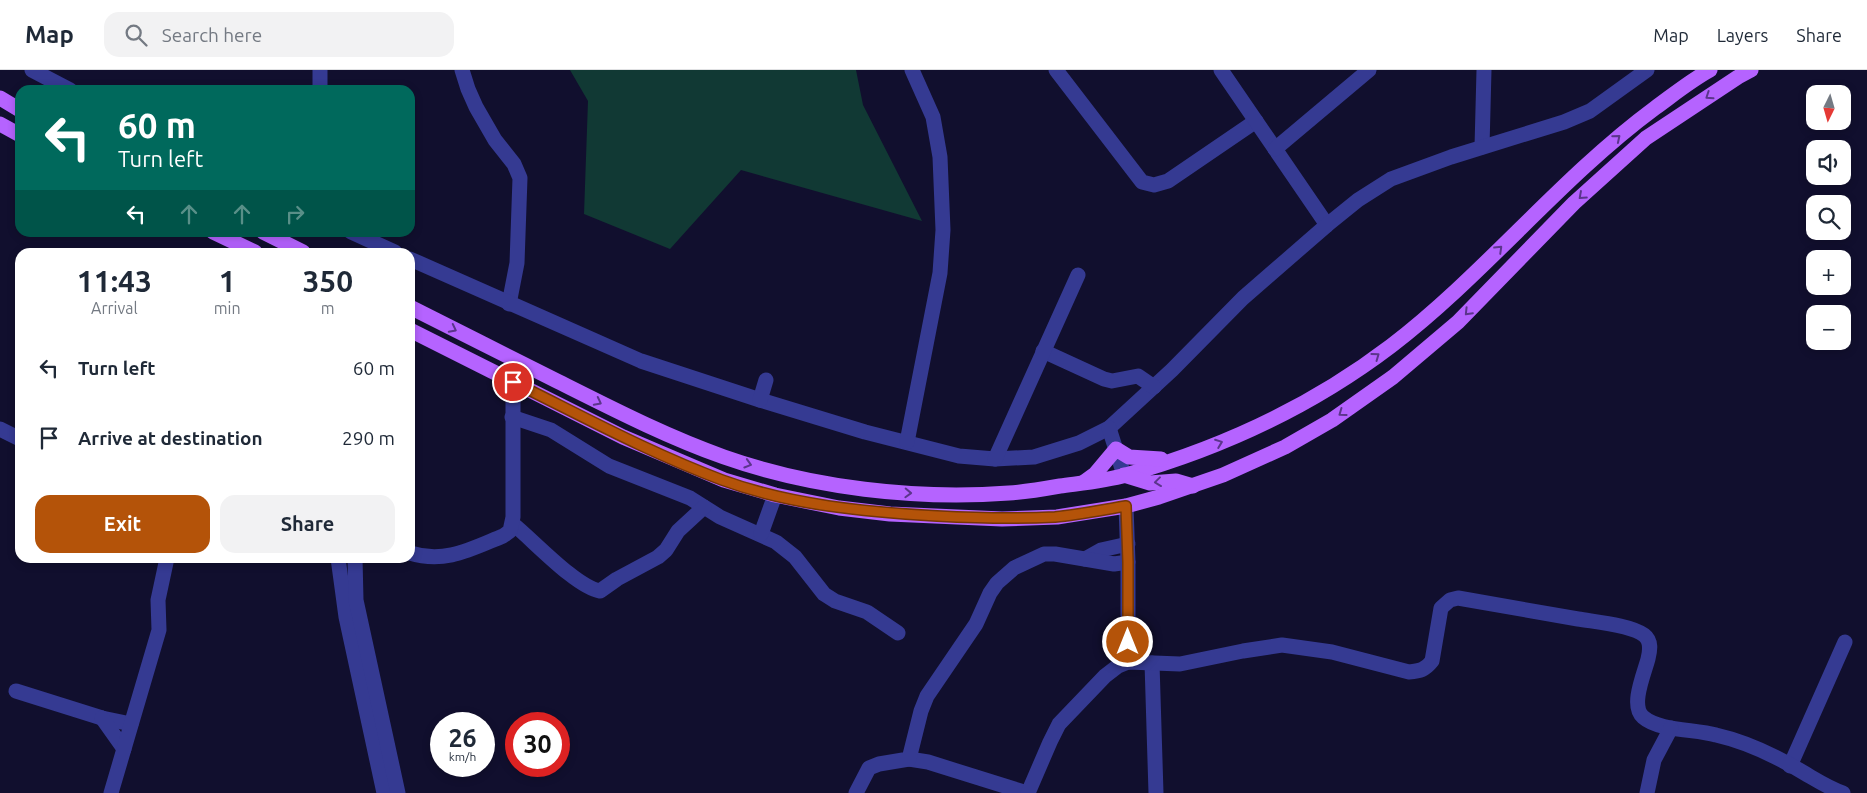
<!DOCTYPE html>
<html lang="en">
<head>
<meta charset="utf-8">
<style>
	:root { --surface:#fff; --page:#f2f2f3; --text:#1f2937; --muted:#747a83; --line:#e0e1e3; --accent:#b45309 }
	body { margin:0; font-family:Ubuntu,sans-serif; background:var(--page); color:var(--text); height:100vh; display:flex; flex-direction:column; font-size:19px; white-space:nowrap }
	* { box-sizing:border-box; margin:0 }
	p { font-size:16px; color:var(--muted) }
	.icon { flex:none; width:28px; height:28px; fill:none; stroke:currentColor; stroke-width:2; stroke-linecap:round; stroke-linejoin:round }
	.map { position:relative; flex:1; overflow:hidden }
	.side { position:absolute; left:15px; top:178px; width:400px; height:315px; display:flex; flex-direction:column; background:var(--surface); border-radius:15px; box-shadow:0 2px 8px #0003 }
	.side>* { flex:none }
	.banner { position:absolute; left:15px; top:15px; width:400px; height:152px; border-radius:15px; box-shadow:0 2px 8px #0003; background:#00695c; color:#fff; overflow:hidden }
	.needle { width:32px; rotate:185deg }
	.buttons { position:absolute; left:1806px; top:15px; display:grid; gap:10px }
	.buttons a { display:grid; place-items:center; width:45px; height:45px; border-radius:10px; background:var(--surface); box-shadow:0 2px 8px #0003; font-size:25px }
	.speed { position:absolute; left:430px; top:642px; display:flex; gap:10px; font-size:25px; font-weight:700; text-align:center }
	.speed>* { display:grid; place-content:center; width:65px; height:65px; border-radius:50%; background:var(--surface); box-shadow:0 2px 8px #0003; line-height:1 }
	.speed small { font-size:12px; font-weight:400 }
	.speed .limit { border:8px solid #d22; background:#fff; color:#111 }
	.pin { position:absolute; display:grid; place-items:center; width:42px; height:42px; color:#fff; margin:-21px; border:2px solid #fff; border-radius:50%; box-shadow:0 1px 5px #0007 }
	.me { position:absolute; width:55px; margin:-28px; rotate:0deg; stroke-linejoin:round; filter:drop-shadow(0 0 4px #0008) }
	.turn { display:flex; align-items:center; gap:18px; height:105px; padding:0 20px; font-size:22px }
	.turn .icon { width:65px; height:65px; stroke-width:2.5 }
	.turn b { display:block; font-size:35px; line-height:42px }
	.lanes { display:flex; align-items:center; height:48px; padding:0 20px; background:#0003; justify-content:center; gap:25px; direction:ltr }
	.lanes .off { opacity:.35 }
	.eta { display:flex; justify-content:space-evenly; align-items:center; height:85px; text-align:center }
	.eta b { font-size:30px; font-weight:700; line-height:35px }
	.button { display:flex; gap:10px; margin-top:auto; padding:10px 20px }
	.button a { flex:1; height:58px; border-radius:15px; background:var(--accent); color:#fff; font-size:20px; font-weight:700; line-height:58px; text-align:center }
	.button a+a { background:var(--page); color:var(--text) }
	ul { padding:0; list-style:none }
	li { display:flex; align-items:center; gap:15px; height:70px; padding:0 20px }
	li div { flex:1 }
	li b { display:block; font-size:19px }
	li em { font-style:normal }
	header { display:flex; align-items:center; gap:30px; box-sizing:border-box; height:70px; padding:0 25px; background:var(--surface); border-bottom:1px solid var(--line) }
	header strong { font-size:24px }
	nav { display:flex; gap:28px; margin-inline-start:auto; font-size:18px }
	.search { width:350px; height:45px; background:var(--page); display:flex; align-items:center; gap:12px; box-sizing:border-box; padding:0 18px; border-radius:15px; color:var(--muted); font-size:19px }
	.map>svg:first-child { display:block }
</style>
</head>
<body>
<header>
<strong>Map</strong>
<div class="search"><svg class="icon" aria-label="search" viewBox="0 0 24 24"><circle cx="10" cy="10" r="6"/><path d="M15 15l6 6"/></svg>Search here</div>
<nav><a>Map</a><a>Layers</a><a>Share</a></nav>
</header>
<div class="map">
<svg width="1867" height="723" viewBox="0 0 1867 723">
	<rect width="100%" height="100%" fill="#110f2e"/>
	<path fill="#113934" d="M 570,0 L 856,0 L 863,35 L 922,151 L 741,100 L 670,179 L 584,144 L 588,31 Z"/>
	<g fill="none" stroke-linecap="round" stroke-linejoin="round">
		<g stroke="#353a92" stroke-width="15">
			<path d="M 32,0 L 70,20"/>
			<path d="M 462,0 L 468,19 L 476,37 L 495,70 L 514,94 L 520,108 L 517,193 L 509,234"/>
			<path d="M 1056,0 L 1142,112 L 1154,115 L 1168,111 L 1256,51"/>
			<path d="M 1221,0 L 1327,155"/>
			<path d="M 320,20 L 320,0"/>
			<path d="M 1482,77 L 1484,0"/>
			<path d="M 1275,79 L 1369,0"/>
			<path d="M 351,162 L 395,182"/>
			<path d="M 410,189 L 641,291 L 760,330 L 865,362 L 959,386 L 995,389 L 1034,387 L 1079,373 L 1109,358 L 1172,300 L 1243,228 L 1327,155 L 1358,130 L 1391,109 L 1451,87 L 1564,52 L 1590,41 L 1647,0"/>
			<path d="M 1043,281 L 1104,309 L 1112,311 L 1138,306 L 1154,317"/>
			<path d="M 760,330 L 766,310"/>
			<path d="M 512,347 L 551,360 L 609,396 L 690,428 L 720,447 L 776,472 L 795,487 L 824,524 L 835,531 L 867,542 L 898,563"/>
			<path d="M 1109,358 L 1124,405"/>
			<path d="M 0,359 L 20,369"/>
			<path d="M 907,372 L 940,203 L 943,160 L 940,87 L 933,47 L 912,0"/>
			<path d="M 995,389 L 1078,205"/>
			<path d="M 1126,436 L 1128,492 L 1128,592"/>
			<path d="M 513,454 C 533,470 576,517 600,521 L 617,509 L 658,487 L 666,480 L 678,461 L 704,437"/>
			<path d="M 761,464 L 775,425"/>
			<path d="M 410,483 C 445,494 471,479 503,466 L 510,461 L 513,447 L 513,312"/>
			<path d="M 338,488 L 346,547 L 384,723"/>
			<path d="M 355,488 L 356,530 L 398,723"/>
			<path d="M 1085,489 L 1101,480 L 1128,474"/>
			<path d="M 1152,593 L 1156,723"/>
			<path d="M 16,621 L 102,648 L 131,654"/>
			<path d="M 102,648 L 124,679"/>
			<path d="M 909,689 L 928,692 L 1027,723"/>
			<path d="M 1790,696 L 1845,572"/>
			<path d="M 111,723 L 159,560 L 158,530 L 167,488"/>
			<path d="M 856,723 L 869,698 L 879,694 L 909,689 L 921,641 L 927,626 L 976,554 L 990,523 L 997,513 L 1014,498 L 1044,484 L 1055,484 L 1114,494 L 1128,492"/>
			<path d="M 1028,723 L 1050,672 L 1059,654 L 1105,606 L 1118,596 L 1128,592 L 1180,594 L 1243,581 L 1282,575 L 1332,582 L 1409,602 C 1420,601 1425,600 1432,591 L 1441,538 L 1450,530 L 1458,528 C 1498,535 1538,542 1578,549 C 1595,552 1631,555 1644,565 C 1652,571 1650,581 1648,589 C 1644,604 1630,636 1643,647 C 1659,661 1695,659 1716,665 C 1747,672 1778,687 1806,704 C 1818,711 1829,718 1843,723"/>
			<path d="M 1647,723 L 1654,690 L 1671,658"/>
		</g>
		<g stroke="#b563ff" stroke-width="15">
			<path d="M 0,28 L 20,40"/>
			<path d="M 0,54 L 20,65"/>
			<path d="M 213,162 L 255,182"/>
			<path d="M 263,162 L 303,182"/>
			<path d="M 410,237 C 458,261 507,286 555,310 C 611,338 665,366 724,387 C 812,418 916,430 1009,423 C 1026,422 1043,419 1060,416 C 1082,413 1105,411 1126,405 C 1222,378 1312,336 1391,276 C 1485,204 1559,109 1655,38 C 1673,25 1690,11 1710,0"/>
			<path d="M 410,260 L 623,367 L 724,410 L 775,425 L 839,438 L 890,444 L 1002,449 L 1057,447 L 1126,436 L 1159,427 L 1223,405 L 1285,377 L 1332,350 L 1393,307 L 1458,252 L 1574,133 L 1646,68 L 1738,7 L 1751,0"/>
			<path d="M 1124,405 L 1150,413 L 1176,411 L 1193,416"/>
			<path d="M 1084,412 L 1095,404 L 1116,379 L 1129,387 L 1161,389"/>
		</g>
	</g>
	<defs><path id="oneway-chevron" d="M-2-3.5L2.5 0L-2 3.5" fill="none" stroke-width="1.6" stroke-linecap="round" stroke-linejoin="round" transform="scale(1.25)"/></defs>
	<g stroke="#5b358c">
		<use href="#oneway-chevron" transform="translate(1709 26) rotate(146)"/>
		<use href="#oneway-chevron" transform="translate(1617 68) rotate(-40)"/>
		<use href="#oneway-chevron" transform="translate(1582 126) rotate(138)"/>
		<use href="#oneway-chevron" transform="translate(1499 179) rotate(-44)"/>
		<use href="#oneway-chevron" transform="translate(1468 242) rotate(134)"/>
		<use href="#oneway-chevron" transform="translate(453 259) rotate(27)"/>
		<use href="#oneway-chevron" transform="translate(1376 286) rotate(-36)"/>
		<use href="#oneway-chevron" transform="translate(598 332) rotate(27)"/>
		<use href="#oneway-chevron" transform="translate(1342 343) rotate(144)"/>
		<use href="#oneway-chevron" transform="translate(1219 373) rotate(-21)"/>
		<use href="#oneway-chevron" transform="translate(748 394) rotate(17)"/>
		<use href="#oneway-chevron" transform="translate(1158 412) rotate(173)"/>
		<use href="#oneway-chevron" transform="translate(908 423) rotate(2)"/>
	</g>
	<g fill="none" stroke-linecap="round" stroke-linejoin="round">
		<defs>
			<path id="route" d="M 513,312 C 582,346 650,383 722,410 C 790,435 865,442 937,446 C 977,448 1015,449 1055,447 C 1078,445 1102,440 1126,436 L 1128,492 L 1128,572"/>
		</defs>
		<use href="#route" stroke="#753606" stroke-width="12"/>
		<use href="#route" stroke="#b45309" stroke-width="9"/>
	</g>
</svg>
<div class="buttons">
<a><svg class="needle" viewBox="-14 -14 28 28"><path d="M0-13l5 13h-10z" fill="#e53935"/><path d="M0 13l5-13h-10z" fill="#747a83"/></svg></a>
<a><svg class="icon" aria-label="sound" viewBox="0 0 24 24"><path d="M4 9h4l5-4v14l-5-4H4zM17 9q2 3 0 6"/></svg></a>
<a><svg class="icon" aria-label="search" viewBox="0 0 24 24"><circle cx="10" cy="10" r="6"/><path d="M15 15l6 6"/></svg></a>
<a>+</a>
<a>−</a>
</div>
<div class="speed"><div>26<small>km/h</small></div><div class="limit">30</div></div>
<div class="pin" style="left:513px;top:312px;background:#d93025"><svg class="icon" aria-label="arrive" viewBox="0 0 24 24"><path d="M6 21V4h12l-3 4 3 4H6"/></svg></div>
<svg class="me" style="left:1128px;top:572px" viewBox="-20 -20 40 40"><circle r="17" fill="#b45309" stroke="#fff" stroke-width="3"/><path d="M0-11L8 9 0 5-8 9z" fill="#fff"/></svg>
<div class="banner">
<div class="turn"><svg class="icon" aria-label="left" viewBox="0 0 24 24"><path d="M17 20v-9H6M10 6l-5 5 5 5"/></svg><div><b>60 m</b>Turn left</div></div>
<div class="lanes"><svg class="icon" aria-label="left" viewBox="0 0 24 24"><path d="M17 20v-9H6M10 6l-5 5 5 5"/></svg><svg class="icon off" aria-label="ahead" viewBox="0 0 24 24"><path d="M12 20V5M6 11l6-6 6 6"/></svg><svg class="icon off" aria-label="ahead" viewBox="0 0 24 24"><path d="M12 20V5M6 11l6-6 6 6"/></svg><svg class="icon off" aria-label="right" viewBox="0 0 24 24"><path d="M7 20v-9h11M14 6l5 5-5 5"/></svg></div>
</div>
<section class="side">
<div class="eta">
<div><b>11:43</b><p>Arrival</p></div>
<div><b>1</b><p>min</p></div>
<div><b>350</b><p>m</p></div>
</div>
<ul>
<li><svg class="icon" aria-label="left" viewBox="0 0 24 24"><path d="M17 20v-9H6M10 6l-5 5 5 5"/></svg><div><b>Turn left</b></div><em>60 m</em></li>
<li><svg class="icon" aria-label="arrive" viewBox="0 0 24 24"><path d="M6 21V4h12l-3 4 3 4H6"/></svg><div><b>Arrive at destination</b></div><em>290 m</em></li>
</ul>
<div class="button"><a>Exit</a><a>Share</a></div>
</section>
</div>
</body>
</html>
